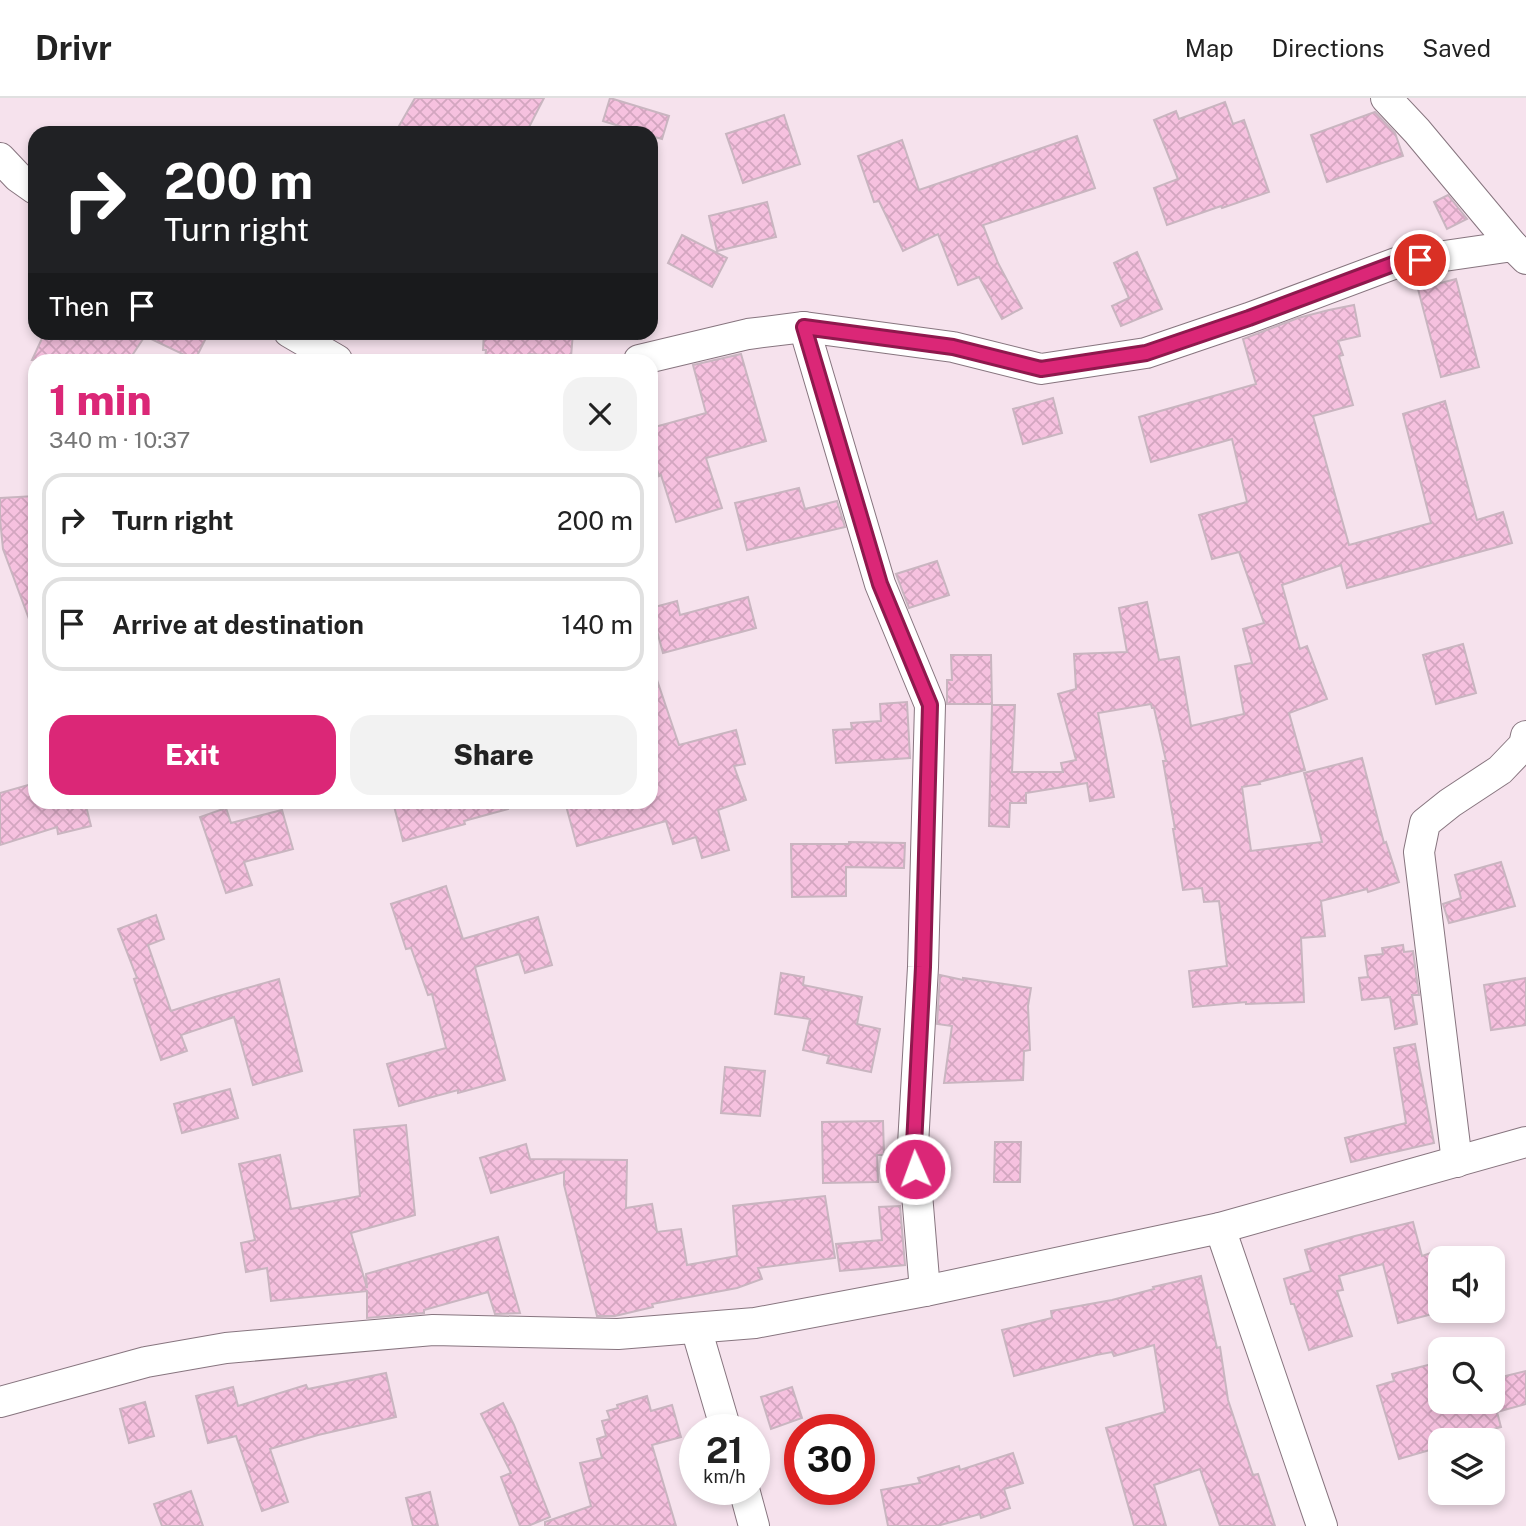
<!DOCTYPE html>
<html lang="en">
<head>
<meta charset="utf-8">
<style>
	:root { --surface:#fff; --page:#f2f2f2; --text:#222; --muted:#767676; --line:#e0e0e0; --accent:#db2777 }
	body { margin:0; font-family:"Public Sans",sans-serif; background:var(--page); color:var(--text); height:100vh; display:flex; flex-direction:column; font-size:26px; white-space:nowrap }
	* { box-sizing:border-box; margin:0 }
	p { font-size:23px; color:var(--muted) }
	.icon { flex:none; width:38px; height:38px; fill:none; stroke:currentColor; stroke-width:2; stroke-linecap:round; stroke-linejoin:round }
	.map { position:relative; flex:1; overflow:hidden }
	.side { position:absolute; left:28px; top:256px; width:630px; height:455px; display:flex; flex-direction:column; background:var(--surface); border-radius:21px; box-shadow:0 4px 10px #0003 }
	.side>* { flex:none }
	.top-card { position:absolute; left:28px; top:28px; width:630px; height:214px; border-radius:21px; box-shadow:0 4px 10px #0003; background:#202124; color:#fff; overflow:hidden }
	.buttons { position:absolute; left:1428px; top:1148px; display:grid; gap:14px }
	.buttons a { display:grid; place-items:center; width:77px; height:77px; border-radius:14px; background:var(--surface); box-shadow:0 4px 10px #0003; font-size:35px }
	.speed { position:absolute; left:679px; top:1316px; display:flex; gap:14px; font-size:35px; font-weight:700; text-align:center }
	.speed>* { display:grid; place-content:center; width:91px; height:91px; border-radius:50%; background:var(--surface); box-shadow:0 4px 10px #0003; line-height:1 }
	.speed small { font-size:18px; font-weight:400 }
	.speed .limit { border:10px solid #d22; background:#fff; color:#111 }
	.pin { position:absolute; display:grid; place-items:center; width:60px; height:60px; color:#fff; margin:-30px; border:4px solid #fff; border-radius:50%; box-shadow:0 2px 7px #0007 }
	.me { position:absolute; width:77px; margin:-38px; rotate:358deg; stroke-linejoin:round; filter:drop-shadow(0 0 5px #0008) }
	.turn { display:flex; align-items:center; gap:24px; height:147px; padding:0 21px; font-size:32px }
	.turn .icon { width:91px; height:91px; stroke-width:2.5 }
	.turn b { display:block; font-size:49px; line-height:60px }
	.then { display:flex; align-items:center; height:66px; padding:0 21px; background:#0003; gap:14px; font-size:26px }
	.round { display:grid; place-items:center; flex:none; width:74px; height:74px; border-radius:21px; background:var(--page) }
	.headline { display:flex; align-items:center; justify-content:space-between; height:119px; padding:0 21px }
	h1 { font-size:42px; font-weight:800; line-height:52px; color:var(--accent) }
	.cta { display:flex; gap:14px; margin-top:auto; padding:14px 21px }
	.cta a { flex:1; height:80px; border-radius:21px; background:var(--accent); color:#fff; font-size:28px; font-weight:800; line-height:80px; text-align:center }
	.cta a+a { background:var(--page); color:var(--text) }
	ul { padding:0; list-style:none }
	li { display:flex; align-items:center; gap:21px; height:94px; margin:0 14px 10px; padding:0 7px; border:4px solid var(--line); border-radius:21px }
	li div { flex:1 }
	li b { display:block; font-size:26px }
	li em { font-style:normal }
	header { display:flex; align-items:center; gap:42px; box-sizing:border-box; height:98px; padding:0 35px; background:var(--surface); border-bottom:2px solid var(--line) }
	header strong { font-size:33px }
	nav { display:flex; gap:38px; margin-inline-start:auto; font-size:24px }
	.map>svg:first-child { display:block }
</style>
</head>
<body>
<header>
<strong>Drivr</strong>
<nav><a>Map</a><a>Directions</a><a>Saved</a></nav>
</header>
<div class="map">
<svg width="1526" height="1428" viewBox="0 0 1526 1428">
	<defs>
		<pattern id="building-cross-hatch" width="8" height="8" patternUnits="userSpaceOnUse" patternTransform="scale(1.75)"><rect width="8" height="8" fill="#f6c1df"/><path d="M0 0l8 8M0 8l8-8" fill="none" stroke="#d3a6c0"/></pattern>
	</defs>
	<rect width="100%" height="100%" fill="#f6e2ed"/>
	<g fill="url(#building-cross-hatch)" stroke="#c9b5c0" stroke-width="2">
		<path d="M 415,0 L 544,0 L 526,35 L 395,35 Z"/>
		<path d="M 610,0 L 669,18 L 662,41 L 651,38 L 651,35 L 642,35 L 603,23 Z"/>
		<path d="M 1225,4 L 1233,26 L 1244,22 L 1269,94 L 1222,110 L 1221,108 L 1167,127 L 1154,90 L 1178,81 L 1154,22 L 1176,13 L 1179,21 Z"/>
		<path d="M 1375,14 L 1395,35 L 1403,58 L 1327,84 L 1311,37 Z"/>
		<path d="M 784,17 L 800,66 L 743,85 L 726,36 Z"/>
		<path d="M 1077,38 L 1095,90 L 983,127 L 998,165 L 1022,210 L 1002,221 L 979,179 L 958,187 L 938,136 L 903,153 L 879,103 L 874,104 L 858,58 L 902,42 L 919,92 Z"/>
		<path d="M 1448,97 L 1467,121 L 1447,131 L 1434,104 Z"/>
		<path d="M 767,104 L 776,139 L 717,153 L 709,118 Z"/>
		<path d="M 682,137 L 727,160 L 712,189 L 668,165 Z"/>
		<path d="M 1137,154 L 1162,211 L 1121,228 L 1112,208 L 1129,200 L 1114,165 Z"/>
		<path d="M 1456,181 L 1479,269 L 1441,279 L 1418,191 Z"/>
		<path d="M 1354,207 L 1360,238 L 1338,243 L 1343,257 L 1339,258 L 1353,307 L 1313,318 L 1349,447 L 1431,425 L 1403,316 L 1445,303 L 1477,422 L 1503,414 L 1512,445 L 1347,490 L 1341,467 L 1282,487 L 1300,551 L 1307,548 L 1327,601 L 1289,615 L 1305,672 L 1259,684 L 1260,686 L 1242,689 L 1251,753 L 1322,744 L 1304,675 L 1362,660 L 1384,745 L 1386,744 L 1399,784 L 1368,794 L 1367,791 L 1321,803 L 1325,838 L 1301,840 L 1304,904 L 1246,906 L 1246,904 L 1193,909 L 1189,873 L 1227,868 L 1219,803 L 1204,804 L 1202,790 L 1183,792 L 1173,731 L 1175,731 L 1163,663 L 1166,663 L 1154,610 L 1152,610 L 1151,606 L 1098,615 L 1114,699 L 1090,703 L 1087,685 L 1026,695 L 1026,705 L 1010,705 L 1009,729 L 989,728 L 992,607 L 1015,607 L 1012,674 L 1063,674 L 1061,665 L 1076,662 L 1058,596 L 1076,591 L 1074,556 L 1127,554 L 1119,510 L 1147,504 L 1159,562 L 1179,559 L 1191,628 L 1244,616 L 1235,568 L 1252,565 L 1243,531 L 1264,525 L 1239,454 L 1212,461 L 1199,417 L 1247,404 L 1232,341 L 1151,364 L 1139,319 L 1256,286 L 1243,241 L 1298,220 L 1329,212 Z"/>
		<path d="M 45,234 L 209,234 L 195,262 L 145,238 L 129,262 L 32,262 Z"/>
		<path d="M 484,234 L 573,234 L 571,259 L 529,256 L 529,262 L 485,261 L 486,252 L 483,252 Z"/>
		<path d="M 741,256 L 766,343 L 706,360 L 722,410 L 676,424 L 661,377 L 659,378 L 651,353 L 651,330 L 706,315 L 693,267 Z"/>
		<path d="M 1053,300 L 1062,335 L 1023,346 L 1013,311 Z"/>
		<path d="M 799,390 L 805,411 L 837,403 L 845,429 L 747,452 L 735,405 Z"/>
		<path d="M 35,398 L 35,529 L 32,529 L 3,451 L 0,421 L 0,400 Z"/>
		<path d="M 937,463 L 949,497 L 909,510 L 896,476 Z"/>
		<path d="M 748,499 L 756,530 L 663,555 L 657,533 L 651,534 L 651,510 L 677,503 L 680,517 Z"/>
		<path d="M 1463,546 L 1476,595 L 1436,606 L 1423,557 Z"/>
		<path d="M 951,557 L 991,557 L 992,606 L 947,606 L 947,582 L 952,582 Z"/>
		<path d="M 651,576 L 655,576 L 679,647 L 736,632 L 745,666 L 734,668 L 746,702 L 718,712 L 729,752 L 702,760 L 696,739 L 673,746 L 666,723 L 577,748 L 565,704 L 651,704 Z"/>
		<path d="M 907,604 L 910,660 L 836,665 L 833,632 L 852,631 L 851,625 L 881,623 L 880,606 Z"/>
		<path d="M 35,685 L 35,704 L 85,704 L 91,728 L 58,736 L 57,729 L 0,747 L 0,695 Z"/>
		<path d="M 393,704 L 507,704 L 508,711 L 464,723 L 465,726 L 403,743 Z"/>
		<path d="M 226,710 L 231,725 L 282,712 L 293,751 L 244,764 L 252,787 L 226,795 L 200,719 Z"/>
		<path d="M 849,744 L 905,745 L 904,770 L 846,769 L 846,798 L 792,799 L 791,746 L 849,746 Z"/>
		<path d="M 1501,764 L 1515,808 L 1449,825 L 1443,806 L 1461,800 L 1455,777 Z"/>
		<path d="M 446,788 L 463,841 L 538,819 L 552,867 L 525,875 L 519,856 L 475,869 L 505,982 L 458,995 L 458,992 L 399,1008 L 387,966 L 446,950 L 432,896 L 428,897 L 411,850 L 406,851 L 391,806 Z"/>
		<path d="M 156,817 L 164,841 L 148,847 L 171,913 L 215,899 L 279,881 L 302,973 L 253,987 L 234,919 L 181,937 L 187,953 L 161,962 L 134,881 L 137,880 L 118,831 Z"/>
		<path d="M 1403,847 L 1404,854 L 1413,853 L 1419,897 L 1412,897 L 1417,926 L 1395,931 L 1390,899 L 1362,902 L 1359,880 L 1368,879 L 1365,858 L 1383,856 L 1382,850 Z"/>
		<path d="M 781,875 L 804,879 L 803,887 L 862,899 L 857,926 L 880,931 L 871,974 L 827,965 L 829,958 L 803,952 L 810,921 L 775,916 Z"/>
		<path d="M 940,877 L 963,882 L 963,880 L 1031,890 L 1028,908 L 1030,952 L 1024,953 L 1023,982 L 944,985 L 952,928 L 937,926 Z"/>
		<path d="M 1526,880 L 1526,927 L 1491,932 L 1484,887 Z"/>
		<path d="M 1415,946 L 1434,1045 L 1351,1064 L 1345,1040 L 1406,1025 L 1394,950 Z"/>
		<path d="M 725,969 L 765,973 L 760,1018 L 721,1015 Z"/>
		<path d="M 230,991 L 238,1020 L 182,1035 L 174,1006 Z"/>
		<path d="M 883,1023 L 884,1057 L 877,1057 L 878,1084 L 823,1085 L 822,1024 Z"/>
		<path d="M 406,1027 L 415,1117 L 351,1135 L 367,1190 L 366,1176 L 498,1139 L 520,1215 L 495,1216 L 488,1194 L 424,1212 L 424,1215 L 367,1220 L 367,1193 L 271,1203 L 267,1170 L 246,1174 L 241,1145 L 255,1142 L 239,1066 L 280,1057 L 291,1111 L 360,1098 L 354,1032 Z"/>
		<path d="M 995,1044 L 1021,1044 L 1020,1084 L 994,1084 Z"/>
		<path d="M 526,1046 L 530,1061 L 627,1062 L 626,1110 L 652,1106 L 657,1134 L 681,1131 L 687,1167 L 737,1158 L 733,1108 L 825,1098 L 835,1160 L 758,1170 L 762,1181 L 737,1190 L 652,1206 L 653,1209 L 615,1218 L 597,1218 L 564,1087 L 564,1074 L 491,1095 L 480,1060 Z"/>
		<path d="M 900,1108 L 905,1167 L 840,1173 L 836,1146 L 882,1142 L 879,1109 Z"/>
		<path d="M 1413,1124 L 1422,1158 L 1440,1152 L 1440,1214 L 1398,1225 L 1383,1166 L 1339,1178 L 1343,1192 L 1337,1193 L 1352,1238 L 1309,1252 L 1294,1206 L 1291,1206 L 1284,1181 L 1311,1173 L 1305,1152 L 1355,1138 Z"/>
		<path d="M 1201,1178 L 1217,1250 L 1220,1249 L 1228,1302 L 1253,1377 L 1258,1376 L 1275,1428 L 1220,1428 L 1200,1371 L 1154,1387 L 1166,1428 L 1134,1428 L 1106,1330 L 1165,1314 L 1154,1247 L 1114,1258 L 1112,1254 L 1096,1257 L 1014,1278 L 1002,1232 L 1052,1220 L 1051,1213 L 1112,1202 L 1154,1191 L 1153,1189 Z"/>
		<path d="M 1440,1264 L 1440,1304 L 1493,1304 L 1493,1281 L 1526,1273 L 1526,1306 L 1497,1314 L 1501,1329 L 1451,1342 L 1440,1342 L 1440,1349 L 1399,1361 L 1377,1288 L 1394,1283 L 1392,1276 Z"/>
		<path d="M 386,1275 L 396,1319 L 318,1337 L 270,1351 L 288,1404 L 262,1413 L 236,1338 L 208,1345 L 196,1298 L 233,1289 L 238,1308 L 306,1287 L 308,1291 Z"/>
		<path d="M 792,1289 L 802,1320 L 771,1331 L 761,1299 Z"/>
		<path d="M 647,1298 L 651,1313 L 672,1307 L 681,1339 L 652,1347 L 676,1428 L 545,1428 L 545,1424 L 591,1408 L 580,1365 L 602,1360 L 597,1341 L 606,1338 L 602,1323 L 610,1321 L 607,1313 L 618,1310 L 617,1307 Z"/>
		<path d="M 145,1304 L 154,1338 L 129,1345 L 120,1311 Z"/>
		<path d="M 503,1305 L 514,1327 L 550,1419 L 528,1428 L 520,1428 L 501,1379 L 511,1375 L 481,1316 Z"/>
		<path d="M 1013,1355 L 1023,1385 L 1004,1391 L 1010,1410 L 981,1420 L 980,1416 L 937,1428 L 888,1428 L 881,1392 L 920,1385 L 918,1380 L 959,1368 L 960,1372 Z"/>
		<path d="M 191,1393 L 203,1428 L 162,1428 L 154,1406 Z"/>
		<path d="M 430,1394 L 438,1428 L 413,1428 L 406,1400 Z"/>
	</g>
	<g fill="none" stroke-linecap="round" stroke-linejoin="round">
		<defs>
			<g id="minor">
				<path d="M 1386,0 L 1417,33 L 1513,148"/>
				<path d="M 0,60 L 18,79 L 35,91"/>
				<path d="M 804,229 L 880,486 L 930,607 L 923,869 L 913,1047 L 925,1193"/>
				<path d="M 289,234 L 337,262"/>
				<path d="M 639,262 L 748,236 L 804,229 L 953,249 L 1041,271 L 1146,255 L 1249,220 L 1396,165 L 1513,148 L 1526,161"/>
				<path d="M 1457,1064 L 1419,754 L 1425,725 L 1450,705 L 1500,672 L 1524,647 L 1526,638"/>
				<path d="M 1220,1130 L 1322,1428"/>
				<path d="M 696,1230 L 726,1332"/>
				<path d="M 0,1304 L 146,1264 L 226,1250 L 433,1232 L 618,1236 L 755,1225 L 925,1193 L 1220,1130 L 1526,1044"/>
				<path d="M 744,1391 L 754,1428"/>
			</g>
		</defs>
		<use href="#minor" stroke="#87757f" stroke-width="32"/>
		<use href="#minor" stroke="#fff" stroke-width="30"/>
	</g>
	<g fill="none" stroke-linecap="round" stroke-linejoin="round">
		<defs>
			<path id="route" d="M 915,1071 L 914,1047 L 923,869 L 930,607 L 880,486 L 804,229 L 953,249 L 1041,271 L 1146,255 L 1249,220 L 1396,165 L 1420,162"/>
		</defs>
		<use href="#route" stroke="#8e194d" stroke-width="18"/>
		<use href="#route" stroke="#db2777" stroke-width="12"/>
	</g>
</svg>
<div class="buttons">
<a><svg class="icon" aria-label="sound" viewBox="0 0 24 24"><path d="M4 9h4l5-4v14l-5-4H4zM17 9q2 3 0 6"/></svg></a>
<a><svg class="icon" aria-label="search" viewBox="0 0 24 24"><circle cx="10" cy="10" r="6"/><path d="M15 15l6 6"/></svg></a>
<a><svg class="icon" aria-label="layers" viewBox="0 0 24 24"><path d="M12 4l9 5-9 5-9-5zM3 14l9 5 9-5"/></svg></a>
</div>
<div class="speed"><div>21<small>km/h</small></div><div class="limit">30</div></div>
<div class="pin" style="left:1420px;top:162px;background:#d93025"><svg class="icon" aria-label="arrive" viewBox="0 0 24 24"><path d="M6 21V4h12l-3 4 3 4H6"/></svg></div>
<svg class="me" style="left:915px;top:1071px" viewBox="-20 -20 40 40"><circle r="17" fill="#db2777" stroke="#fff" stroke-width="3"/><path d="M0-11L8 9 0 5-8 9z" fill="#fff"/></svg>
<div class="top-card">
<div class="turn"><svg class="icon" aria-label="right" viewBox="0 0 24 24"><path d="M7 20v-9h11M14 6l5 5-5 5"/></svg><div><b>200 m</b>Turn right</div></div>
<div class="then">Then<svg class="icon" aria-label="arrive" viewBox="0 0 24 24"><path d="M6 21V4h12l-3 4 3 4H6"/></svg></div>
</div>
<section class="side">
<div class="headline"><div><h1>1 min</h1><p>340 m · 10:37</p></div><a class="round"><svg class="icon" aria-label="close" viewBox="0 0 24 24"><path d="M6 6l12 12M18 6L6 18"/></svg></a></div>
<ul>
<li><svg class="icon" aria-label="right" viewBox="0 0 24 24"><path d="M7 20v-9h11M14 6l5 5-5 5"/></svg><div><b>Turn right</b></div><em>200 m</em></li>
<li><svg class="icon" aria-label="arrive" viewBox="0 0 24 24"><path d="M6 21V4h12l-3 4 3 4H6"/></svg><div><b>Arrive at destination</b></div><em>140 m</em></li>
</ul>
<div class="cta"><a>Exit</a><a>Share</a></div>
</section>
</div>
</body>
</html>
